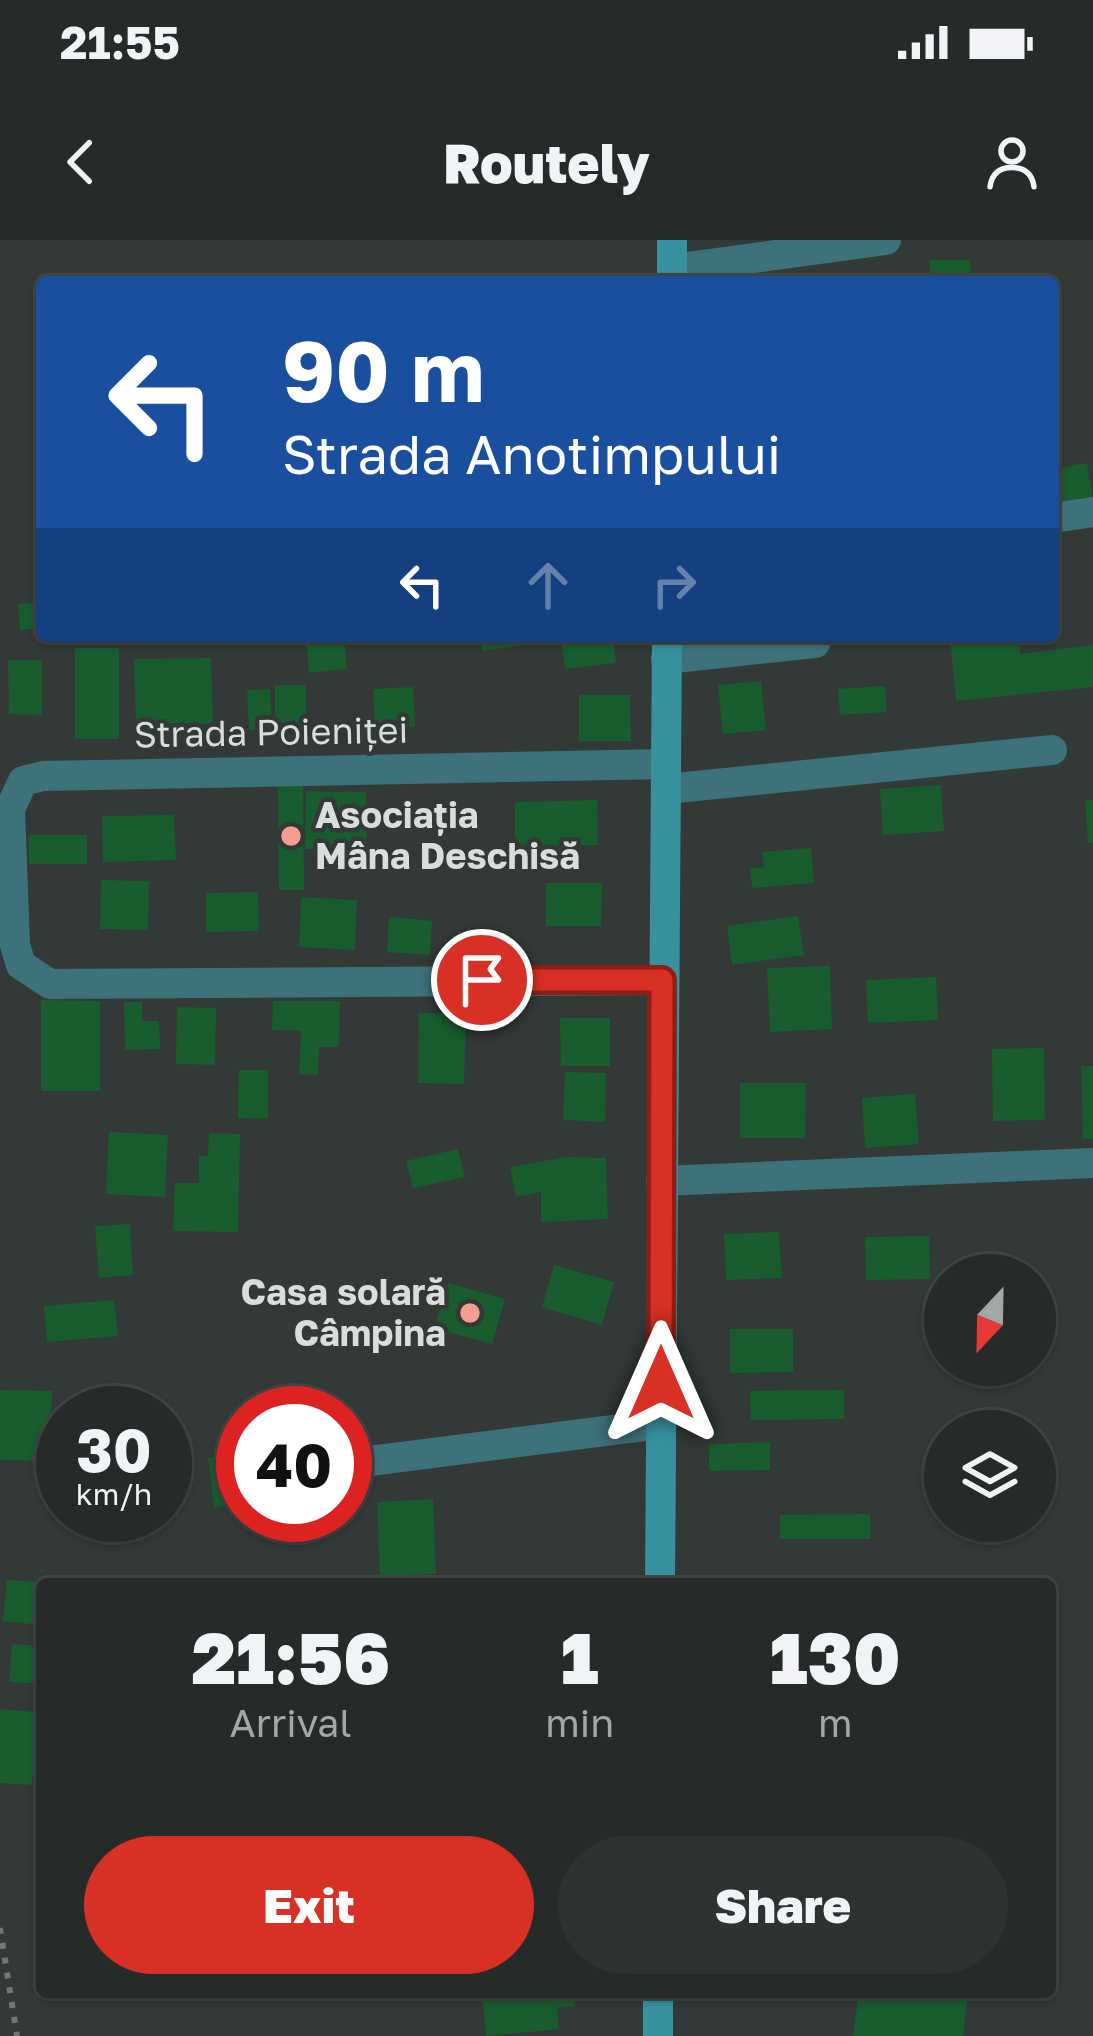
<!DOCTYPE html>
<html lang="en">
<head>
<meta charset="utf-8">
<style>
	:root { --surface:#262b29; --page:#2e3331; --text:#f1f3f6; --muted:#a4a7a8; --line:#424746; --accent:#d93025 }
	body { margin:0; font-family:"Golos Text",sans-serif; background:var(--page); color:var(--text); height:100vh; display:flex; flex-direction:column; font-size:45px; white-space:nowrap }
	* { box-sizing:border-box; margin:0 }
	p { font-size:39px; color:var(--muted) }
	.icon { flex:none; width:66px; height:66px; fill:none; stroke:currentColor; stroke-width:2; stroke-linecap:round; stroke-linejoin:round }
	.map { position:relative; flex:1; overflow:hidden }
	.side { position:absolute; left:36px; top:1338px; width:1020px; height:420px; display:flex; flex-direction:column; background:var(--surface); border-radius:12px; box-shadow:0 3px 9px #0004,0 0 0 3px var(--line) }
	.side>* { flex:none }
	.hud { position:absolute; left:36px; top:36px; width:1023px; height:366px; border-radius:12px; box-shadow:0 3px 9px #0004,0 0 0 3px var(--line); background:#1a4fa0; color:#fff; overflow:hidden }
	.needle { width:78px; rotate:202deg }
	.fabs { position:absolute; left:924px; top:1014px; display:grid; gap:24px }
	.fabs a { display:grid; place-items:center; width:132px; height:132px; border-radius:50%; background:var(--surface); box-shadow:0 3px 9px #0004,0 0 0 3px var(--line); font-size:60px }
	.speed { position:absolute; left:36px; top:1146px; display:flex; gap:24px; font-size:60px; font-weight:700; text-align:center }
	.speed>* { display:grid; place-content:center; width:156px; height:156px; border-radius:50%; background:var(--surface); box-shadow:0 3px 9px #0004,0 0 0 3px var(--line); line-height:1 }
	.speed small { font-size:30px; font-weight:400 }
	.speed .limit { border:18px solid #d22; background:#fff; color:#111 }
	.pin { position:absolute; display:grid; place-items:center; width:102px; height:102px; color:#fff; margin:-51px; border:6px solid #fff; border-radius:50%; box-shadow:0 3px 12px #0007 }
	.me { position:absolute; width:132px; margin:-66px; rotate:0deg; stroke-linejoin:round; filter:drop-shadow(0 0 9px #0008) }
	.turn { display:flex; align-items:center; gap:42px; height:252px; padding:0 48px; font-size:54px }
	.turn .icon { width:156px; height:156px; stroke-width:2.5 }
	.turn b { display:block; font-size:84px; line-height:102px }
	.lanes { display:flex; align-items:center; height:114px; padding:0 48px; background:#0003; justify-content:center; gap:60px; direction:ltr }
	.lanes .off { opacity:.35 }
	.eta { display:flex; justify-content:space-evenly; align-items:center; height:204px; text-align:center }
	.eta b { font-size:72px; font-weight:800; line-height:84px }
	.primary-button { display:flex; gap:24px; margin-top:auto; padding:24px 48px }
	.primary-button a { flex:1; height:138px; border-radius:72px; background:var(--accent); color:#fff; font-size:48px; font-weight:800; line-height:138px; text-align:center }
	.primary-button a+a { background:var(--page); color:var(--text) }
	.status { display:flex; justify-content:space-between; align-items:center; height:84px; padding:0 60px; background:var(--surface); direction:ltr }
	.status svg { height:33px; fill:currentColor }
	header { display:flex; justify-content:space-between; align-items:center; height:156px; padding:0 48px; background:var(--surface); font-size:54px; font-weight:800 }
	.map>svg:first-child { display:block }
</style>
</head>
<body>
<div class="status"><b>21:55</b><svg viewBox="0 0 49 12"><path d="M0 12V9h3v3zM5 12V6h3v6zM10 12V3h3v9zM15 12V0h3v12zM26 1h20v11H26zM47 4h2v5h-2z"/></svg></div>
<header><svg class="icon" aria-label="back" viewBox="0 0 24 24"><path d="M15 5l-7 7 7 7"/></svg>Routely<svg class="icon" aria-label="person" viewBox="0 0 24 24"><circle cx="12" cy="8" r="4"/><path d="M4 21q1-7 8-7t8 7"/></svg></header>
<div class="map">
<svg width="1093" height="1796" viewBox="0 0 1093 1796">
	<rect width="100%" height="100%" fill="#323937"/>
	<g fill="#195c2e">
		<path d="M 930,20 L 970,20 L 971,42 L 930,42 Z"/>
		<path d="M 1087,223 L 1093,262 L 1053,269 L 1053,229 Z"/>
		<path d="M 42,362 L 42,388 L 20,390 L 18,364 Z"/>
		<path d="M 344,396 L 347,429 L 309,433 L 306,397 Z"/>
		<path d="M 480,396 L 536,396 L 537,403 L 482,411 Z"/>
		<path d="M 561,396 L 613,396 L 616,423 L 565,429 Z"/>
		<path d="M 1019,396 L 1020,414 L 1093,405 L 1093,447 L 956,461 L 950,397 Z"/>
		<rect x="75" y="408" width="44" height="91"/>
		<path d="M 211,418 L 213,484 L 136,486 L 134,419 Z"/>
		<path d="M 8,420 L 42,420 L 42,475 L 9,474 Z"/>
		<path d="M 761,441 L 766,490 L 723,494 L 718,445 Z"/>
		<rect x="275" y="445" width="31" height="44"/>
		<path d="M 885,446 L 887,472 L 840,475 L 838,449 Z"/>
		<path d="M 413,447 L 415,487 L 375,489 L 373,449 Z"/>
		<path d="M 270,449 L 272,489 L 249,490 L 247,450 Z"/>
		<path d="M 579,455 L 630,455 L 631,501 L 579,501 Z"/>
		<path d="M 303,542 L 304,650 L 279,650 L 278,543 Z"/>
		<path d="M 941,545 L 944,591 L 883,595 L 880,549 Z"/>
		<path d="M 306,551 L 366,552 L 366,610 L 305,609 Z"/>
		<path d="M 597,560 L 598,605 L 515,606 L 515,562 Z"/>
		<path d="M 1085,560 L 1093,560 L 1093,603 L 1088,603 Z"/>
		<path d="M 174,575 L 176,620 L 103,622 L 102,576 Z"/>
		<rect x="29" y="595" width="58" height="29"/>
		<path d="M 811,608 L 814,643 L 752,648 L 750,628 L 764,627 L 762,612 Z"/>
		<path d="M 101,640 L 149,641 L 148,690 L 100,689 Z"/>
		<path d="M 546,643 L 602,643 L 601,686 L 546,686 Z"/>
		<path d="M 258,652 L 259,691 L 206,692 L 206,653 Z"/>
		<path d="M 301,657 L 357,660 L 355,710 L 299,707 Z"/>
		<path d="M 798,676 L 804,715 L 732,725 L 727,686 Z"/>
		<path d="M 389,677 L 432,681 L 430,715 L 387,712 Z"/>
		<path d="M 830,726 L 832,789 L 770,792 L 767,728 Z"/>
		<path d="M 936,737 L 938,780 L 868,783 L 866,740 Z"/>
		<path d="M 41,760 L 100,761 L 100,851 L 41,851 Z"/>
		<path d="M 273,761 L 340,761 L 339,807 L 319,807 L 318,835 L 299,834 L 301,791 L 272,790 Z"/>
		<path d="M 124,762 L 142,762 L 142,781 L 159,781 L 160,809 L 125,810 Z"/>
		<path d="M 177,767 L 216,768 L 215,825 L 176,824 Z"/>
		<path d="M 419,773 L 466,773 L 464,844 L 418,843 Z"/>
		<path d="M 560,778 L 610,778 L 610,826 L 561,826 Z"/>
		<path d="M 1044,808 L 1045,880 L 993,881 L 992,809 Z"/>
		<path d="M 1081,826 L 1093,826 L 1093,899 L 1083,899 Z"/>
		<path d="M 239,830 L 268,830 L 268,879 L 238,878 Z"/>
		<path d="M 565,832 L 606,833 L 605,882 L 563,880 Z"/>
		<path d="M 740,843 L 806,843 L 805,898 L 740,898 Z"/>
		<path d="M 915,854 L 919,904 L 865,908 L 862,858 Z"/>
		<path d="M 109,892 L 168,895 L 165,957 L 106,954 Z"/>
		<path d="M 209,893 L 240,894 L 238,992 L 173,991 L 175,943 L 199,943 L 199,915 L 208,916 Z"/>
		<path d="M 458,909 L 465,937 L 413,948 L 406,921 Z"/>
		<path d="M 567,917 L 606,918 L 608,979 L 541,982 L 541,952 L 516,957 L 510,927 Z"/>
		<path d="M 130,984 L 133,1035 L 99,1038 L 95,986 Z"/>
		<path d="M 779,992 L 782,1038 L 726,1040 L 724,994 Z"/>
		<path d="M 929,996 L 930,1039 L 866,1040 L 865,997 Z"/>
		<path d="M 554,1025 L 614,1042 L 602,1085 L 542,1067 Z"/>
		<path d="M 448,1043 L 505,1059 L 492,1104 L 434,1088 Z"/>
		<path d="M 114,1060 L 118,1096 L 47,1102 L 44,1066 Z"/>
		<path d="M 730,1089 L 793,1089 L 793,1132 L 730,1133 Z"/>
		<path d="M 0,1150 L 52,1151 L 50,1221 L 0,1220 Z"/>
		<path d="M 844,1150 L 844,1179 L 751,1180 L 750,1151 Z"/>
		<path d="M 770,1202 L 770,1230 L 709,1231 L 709,1204 Z"/>
		<path d="M 243,1214 L 243,1264 L 214,1267 L 208,1218 Z"/>
		<path d="M 433,1259 L 436,1334 L 380,1336 L 377,1262 Z"/>
		<path d="M 870,1274 L 871,1299 L 780,1299 L 780,1275 Z"/>
		<path d="M 7,1340 L 42,1342 L 42,1385 L 3,1381 Z"/>
		<path d="M 12,1404 L 42,1406 L 42,1444 L 9,1442 Z"/>
		<path d="M 0,1469 L 36,1472 L 32,1545 L 0,1543 Z"/>
		<path d="M 482,1752 L 573,1752 L 575,1766 L 557,1768 L 559,1789 L 486,1796 Z"/>
		<path d="M 859,1752 L 968,1753 L 963,1796 L 853,1796 Z"/>
	</g>
	<g fill="none" stroke-linecap="round" stroke-linejoin="round">
		<path stroke="#717775" stroke-width="6" stroke-dasharray="6 9" stroke-linecap="butt" d="M 0,1688 L 17,1796"/>
		<g stroke="#3e727a" stroke-width="30">
			<path d="M 672,29 L 886,0"/>
			<path d="M 1053,278 L 1093,272"/>
			<path d="M 666,419 L 815,403"/>
			<path d="M 666,549 L 1052,510"/>
			<path d="M 662,740 L 50,744 L 21,725 L 15,705 L 10,569 L 23,541 L 43,536 L 666,524"/>
			<path d="M 661,941 L 1093,923"/>
			<path d="M 346,1224 L 660,1184"/>
		</g>
		<g stroke="#38919f" stroke-width="30">
			<path d="M 672,42 L 672,0"/>
			<path d="M 660,1344 L 667,396"/>
			<path d="M 658,1796 L 658,1752"/>
		</g>
	</g>
	<g fill="none" stroke-linecap="round" stroke-linejoin="round">
		<defs>
			<path id="route" d="M 482,740 L 662,740 L 661,1143"/>
		</defs>
		<use href="#route" stroke="#8d1f18" stroke-width="30"/>
		<use href="#route" stroke="#d93025" stroke-width="21"/>
	</g>
	<g fill="#f59d8e" stroke="#323937" stroke-width="4.5">
		<circle cx="291" cy="596" r="12"/>
		<circle cx="470" cy="1073" r="12"/>
	</g>
	<g text-anchor="middle" stroke-width="9" stroke-linejoin="round" paint-order="stroke">
		<g font-size="36" fill="#d9dedd" stroke="#323937">
			<text transform="translate(271 492) rotate(-1)" y="13">Strada Poieniței</text>
		</g>
		<g font-size="36" font-weight="bold" fill="#d9dedd" stroke="#323937" text-anchor="start">
			<text x="315" y="588">Asociația<tspan x="315" dy="41">Mâna Deschisă</tspan></text>
			<text x="446" y="1065" text-anchor="end">Casa solară<tspan x="446" dy="41">Câmpina</tspan></text>
		</g>
	</g>
</svg>
<div class="fabs">
<a><svg class="needle" viewBox="-14 -14 28 28"><path d="M0-13l5 13h-10z" fill="#e53935"/><path d="M0 13l5-13h-10z" fill="#a4a7a8"/></svg></a>
<a><svg class="icon" aria-label="layers" viewBox="0 0 24 24"><path d="M12 4l9 5-9 5-9-5zM3 14l9 5 9-5"/></svg></a>
</div>
<div class="speed"><div>30<small>km/h</small></div><div class="limit">40</div></div>
<div class="pin" style="left:482px;top:740px;background:#d93025"><svg class="icon" aria-label="arrive" viewBox="0 0 24 24"><path d="M6 21V4h12l-3 4 3 4H6"/></svg></div>
<svg class="me" style="left:661px;top:1143px" viewBox="-20 -20 40 40"><path d="M0-17L14 15 0 8-14 15z" fill="#d93025" stroke="#fff" stroke-width="4"/></svg>
<div class="hud">
<div class="turn"><svg class="icon" aria-label="left" viewBox="0 0 24 24"><path d="M17 20v-9H6M10 6l-5 5 5 5"/></svg><div><b>90 m</b>Strada Anotimpului</div></div>
<div class="lanes"><svg class="icon" aria-label="left" viewBox="0 0 24 24"><path d="M17 20v-9H6M10 6l-5 5 5 5"/></svg><svg class="icon off" aria-label="ahead" viewBox="0 0 24 24"><path d="M12 20V5M6 11l6-6 6 6"/></svg><svg class="icon off" aria-label="right" viewBox="0 0 24 24"><path d="M7 20v-9h11M14 6l5 5-5 5"/></svg></div>
</div>
<section class="side">
<div class="eta">
<div><b>21:56</b><p>Arrival</p></div>
<div><b>1</b><p>min</p></div>
<div><b>130</b><p>m</p></div>
</div>
<div class="primary-button"><a>Exit</a><a>Share</a></div>
</section>
</div>
</body>
</html>
